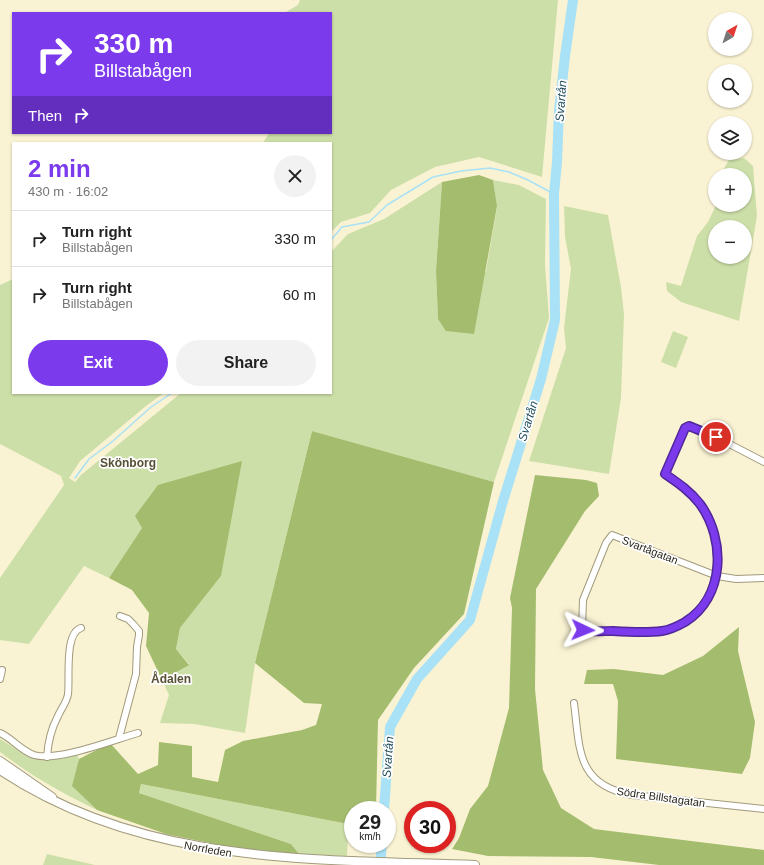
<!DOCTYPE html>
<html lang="en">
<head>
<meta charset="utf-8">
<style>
	:root { --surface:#fff; --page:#f2f2f2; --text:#222; --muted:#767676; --line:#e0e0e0; --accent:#7c3aed }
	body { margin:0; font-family:Arial,sans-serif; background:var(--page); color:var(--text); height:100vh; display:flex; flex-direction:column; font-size:15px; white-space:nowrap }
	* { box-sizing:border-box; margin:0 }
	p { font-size:13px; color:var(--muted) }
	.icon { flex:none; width:22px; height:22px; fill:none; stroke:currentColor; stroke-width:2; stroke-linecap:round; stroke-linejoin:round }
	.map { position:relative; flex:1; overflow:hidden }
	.drawer { position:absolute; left:12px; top:142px; width:320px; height:252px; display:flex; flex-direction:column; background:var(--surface); border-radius:0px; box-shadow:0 1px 3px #0004 }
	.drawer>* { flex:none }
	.banner { position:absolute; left:12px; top:12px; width:320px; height:122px; border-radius:0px; box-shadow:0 1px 3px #0004; background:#7c3aed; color:#fff; overflow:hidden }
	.needle { width:26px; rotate:39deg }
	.fabs { position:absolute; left:708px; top:12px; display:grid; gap:8px }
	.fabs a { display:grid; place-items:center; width:44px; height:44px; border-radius:50%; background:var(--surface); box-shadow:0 1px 3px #0004; font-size:20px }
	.speed { position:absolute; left:344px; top:801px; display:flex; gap:8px; font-size:20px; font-weight:700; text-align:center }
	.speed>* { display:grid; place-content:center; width:52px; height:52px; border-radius:50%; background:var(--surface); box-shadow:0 1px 3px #0004; line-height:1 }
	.speed small { font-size:10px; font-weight:400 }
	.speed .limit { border:6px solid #d22; background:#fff; color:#111 }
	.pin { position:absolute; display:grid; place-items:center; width:34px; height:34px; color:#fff; margin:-17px; border:2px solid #fff; border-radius:50%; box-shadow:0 1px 4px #0007 }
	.me { position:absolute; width:44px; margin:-22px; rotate:92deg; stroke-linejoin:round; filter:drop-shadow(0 0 3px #0008) }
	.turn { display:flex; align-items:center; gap:14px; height:84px; padding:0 16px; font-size:18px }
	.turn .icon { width:52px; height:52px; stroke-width:2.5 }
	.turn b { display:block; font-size:28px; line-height:34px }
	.then { display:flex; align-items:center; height:38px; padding:0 16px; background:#0003; gap:8px; font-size:15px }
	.round { display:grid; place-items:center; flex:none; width:42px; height:42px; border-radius:21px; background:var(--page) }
	.summary { display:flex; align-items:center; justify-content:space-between; height:68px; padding:0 16px }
	h1 { font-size:24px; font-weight:600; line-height:30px; color:var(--accent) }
	.button { display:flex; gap:8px; margin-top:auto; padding:8px 16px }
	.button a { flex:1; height:46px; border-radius:24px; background:var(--accent); color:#fff; font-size:16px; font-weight:600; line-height:46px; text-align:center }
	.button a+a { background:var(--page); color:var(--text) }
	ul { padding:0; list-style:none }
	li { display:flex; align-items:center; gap:12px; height:56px; padding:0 16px; border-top:1px solid var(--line) }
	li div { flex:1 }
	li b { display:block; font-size:15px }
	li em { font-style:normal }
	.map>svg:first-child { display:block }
</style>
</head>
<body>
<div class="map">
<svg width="764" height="865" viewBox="0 0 764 865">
	<rect width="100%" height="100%" fill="#faf3d3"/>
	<g fill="#cddfa8" fill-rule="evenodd">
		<path d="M 300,0 L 558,0 L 542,177 L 479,157 L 435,167 L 391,190 L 370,213 L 341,222 L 331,232 L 331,143 L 263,143 L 269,133 L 331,133 L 331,13 L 284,13 L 298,5 Z"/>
		<path d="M 744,158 L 753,166 L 757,216 L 739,321 L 681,302 L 667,291 L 666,282 L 681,286 L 697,236 L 708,222 L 716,205 L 745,205 L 745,175 L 720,175 L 729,160 ZM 715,227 L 745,227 L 745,257 L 715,257 Z"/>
		<path d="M 493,180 L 519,185 L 546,199 L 545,265 L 549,318 L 494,482 L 312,431 L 255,663 L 245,733 L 194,724 L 160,723 L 169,695 L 162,680 L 189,664 L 176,649 L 180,628 L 221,576 L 142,528 L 109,578 L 84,566 L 29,644 L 0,640 L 0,578 L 64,485 L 61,476 L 0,444 L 0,285 L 13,279 L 13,393 L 164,393 L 146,406 L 80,461 L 69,478 L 75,482 L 81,475 L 181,393 L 331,393 L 331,252 L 348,234 L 384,219 L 442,182 L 436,271 L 438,319 L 486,271 L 497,207 Z"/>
		<path d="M 564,206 L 608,215 L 621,287 L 624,314 L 621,398 L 609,474 L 529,461 L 566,348 L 564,328 L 571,269 L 565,237 Z"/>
		<path d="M 673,331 L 688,337 L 676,368 L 661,362 Z"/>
		<path d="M 0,739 L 30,757 L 62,759 L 77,754 L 79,759 L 73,786 L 97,810 C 63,794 30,775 0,752 Z"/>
		<path d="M 141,784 L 353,825 L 353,831 L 348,837 L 347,856 L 300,855 L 291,844 L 139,793 Z"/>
		<path d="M 47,854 L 95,865 L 43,865 Z"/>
	</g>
	<g fill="#a4bc6e">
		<path d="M 479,175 L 493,180 L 497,206 L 474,334 L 446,331 L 438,319 L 436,271 L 442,182 Z"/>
		<path d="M 312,431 L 494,482 L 464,614 L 414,668 L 378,720 L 376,810 L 353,810 L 353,825 L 141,784 L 139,793 L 291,844 L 300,855 L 229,847 L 166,834 L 97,810 L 72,786 L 79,759 L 110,743 L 138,774 L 158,765 L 159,742 L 192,746 L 192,777 L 218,782 L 225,750 L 243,741 L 302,730 L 316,725 L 322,704 L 304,703 L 255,663 Z"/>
		<path d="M 242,461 L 221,576 L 180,628 L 176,649 L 189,665 L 162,680 L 146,646 L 149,613 L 132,590 L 109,578 L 142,528 L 135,516 L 158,485 Z"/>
		<path d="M 535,475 L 586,480 L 597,483 L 599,496 L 585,511 L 536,589 L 535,689 L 543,770 L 561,808 L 594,829 L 764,850 L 764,865 L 659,865 L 591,857 L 488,856 L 452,849 L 459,838 L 470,809 L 488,786 L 509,708 L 512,608 L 510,598 Z"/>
		<path d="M 739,627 L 738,651 L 755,722 L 750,758 L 742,774 L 616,759 L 618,701 L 613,684 L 584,684 L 587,670 L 614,669 L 663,675 L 703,656 Z"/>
	</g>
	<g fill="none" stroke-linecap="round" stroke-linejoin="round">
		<g stroke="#a9e1f6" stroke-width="1.5">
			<path d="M 331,240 L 342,227 L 369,222 L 387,205 L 433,177 L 461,171 L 490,168 L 509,172 L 528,180 L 554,194"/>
			<path d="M 75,478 L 89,459 L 113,441 L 151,407 L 172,393"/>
		</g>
		<g stroke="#a9e1f6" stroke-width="10">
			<path d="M 384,810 L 390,727 L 417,679 L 470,620 L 503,501 L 541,379 L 555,320 L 554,194 L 557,162 L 559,111 L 565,56 L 573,0"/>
			<path d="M 380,865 L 382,844"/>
		</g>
		<defs>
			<g id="street">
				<path d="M 764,462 L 716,437 L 689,426 L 685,428 L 665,475 C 678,483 690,492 700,504 C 728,543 723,609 673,628 C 653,635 608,631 585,631 L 582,628 L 583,600 L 606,543 L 612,535 L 717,576 L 736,579 L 764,578"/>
				<path d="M 0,679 L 2,670"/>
				<path d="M 574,703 C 580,749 576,785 632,795 L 764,809"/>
				<path d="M 0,733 C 12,738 20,750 34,755 C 57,762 113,740 138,733"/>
				<path d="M 119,738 L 136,674 L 137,647 L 139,635 L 139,631 L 133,624 L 128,619 L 120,616"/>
				<path d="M 47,757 C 48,742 51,729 58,716 C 61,709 67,702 68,694 C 70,679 64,633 81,628"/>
			</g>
			<g id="secondary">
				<path d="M 0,761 L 52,797"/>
				<path d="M 0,770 C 142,865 311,859 475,865"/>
			</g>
		</defs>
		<use href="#street" stroke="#a19a7c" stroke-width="8"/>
		<use href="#secondary" stroke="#a19a7c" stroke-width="10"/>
		<use href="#street" stroke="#fff" stroke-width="6"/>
		<use href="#secondary" stroke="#fff" stroke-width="8"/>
	</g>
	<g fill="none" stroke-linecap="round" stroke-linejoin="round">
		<defs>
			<path id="route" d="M 583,630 C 592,632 603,631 613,631 C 629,632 646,633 662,631 C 669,630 678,626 685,622 C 725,597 726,540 700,504 C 690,491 678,483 665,474 L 685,428 L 689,426 L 716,437"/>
		</defs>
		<use href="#route" stroke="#51269a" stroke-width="10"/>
		<use href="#route" stroke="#7c3aed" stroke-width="7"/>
	</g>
	<g text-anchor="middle" stroke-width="3.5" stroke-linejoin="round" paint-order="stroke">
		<g font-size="11" fill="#2b281c" stroke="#fff">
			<text transform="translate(650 550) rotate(21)" y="4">Svartågatan</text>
			<text transform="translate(661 797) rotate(8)" y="4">Södra Billstagatan</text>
			<text transform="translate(208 849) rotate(10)" y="4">Norrleden</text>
		</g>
		<g font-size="12" font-style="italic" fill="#224f5e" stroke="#fff">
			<text transform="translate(561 101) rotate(-86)" y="4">Svartån</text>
			<text transform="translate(528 421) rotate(-73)" y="4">Svartån</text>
			<text transform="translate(388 757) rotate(-86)" y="4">Svartån</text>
		</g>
		<g font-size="12" font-weight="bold" fill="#565034" stroke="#fff">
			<text x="128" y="467">Skönborg</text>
			<text x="171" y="683">Ådalen</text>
		</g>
	</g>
</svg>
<div class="fabs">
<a><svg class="needle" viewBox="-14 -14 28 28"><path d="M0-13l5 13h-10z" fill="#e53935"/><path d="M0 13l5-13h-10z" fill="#767676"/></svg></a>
<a><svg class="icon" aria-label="search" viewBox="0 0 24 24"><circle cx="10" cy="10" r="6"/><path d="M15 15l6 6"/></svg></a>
<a><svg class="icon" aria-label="layers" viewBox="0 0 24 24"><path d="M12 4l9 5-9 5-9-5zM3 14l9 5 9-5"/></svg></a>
<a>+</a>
<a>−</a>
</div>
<div class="speed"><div>29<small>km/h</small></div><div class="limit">30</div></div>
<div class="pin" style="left:716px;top:437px;background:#d93025"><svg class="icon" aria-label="arrive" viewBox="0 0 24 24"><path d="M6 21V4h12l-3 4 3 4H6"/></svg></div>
<svg class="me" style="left:583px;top:630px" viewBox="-20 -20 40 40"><path d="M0-17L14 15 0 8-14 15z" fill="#7c3aed" stroke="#fff" stroke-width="4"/></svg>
<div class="banner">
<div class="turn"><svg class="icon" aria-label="right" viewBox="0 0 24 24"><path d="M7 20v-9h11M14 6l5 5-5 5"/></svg><div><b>330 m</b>Billstabågen</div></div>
<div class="then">Then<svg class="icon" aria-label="right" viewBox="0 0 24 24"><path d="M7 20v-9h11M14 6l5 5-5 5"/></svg></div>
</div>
<section class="drawer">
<div class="summary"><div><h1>2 min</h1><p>430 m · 16:02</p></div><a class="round"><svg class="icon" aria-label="close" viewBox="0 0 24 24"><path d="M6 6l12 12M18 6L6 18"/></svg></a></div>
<ul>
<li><svg class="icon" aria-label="right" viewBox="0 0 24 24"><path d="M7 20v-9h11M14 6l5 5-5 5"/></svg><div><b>Turn right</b><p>Billstabågen</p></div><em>330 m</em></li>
<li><svg class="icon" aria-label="right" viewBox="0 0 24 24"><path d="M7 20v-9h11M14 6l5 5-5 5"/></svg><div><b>Turn right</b><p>Billstabågen</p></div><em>60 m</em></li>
</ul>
<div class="button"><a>Exit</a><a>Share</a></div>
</section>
</div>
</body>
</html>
